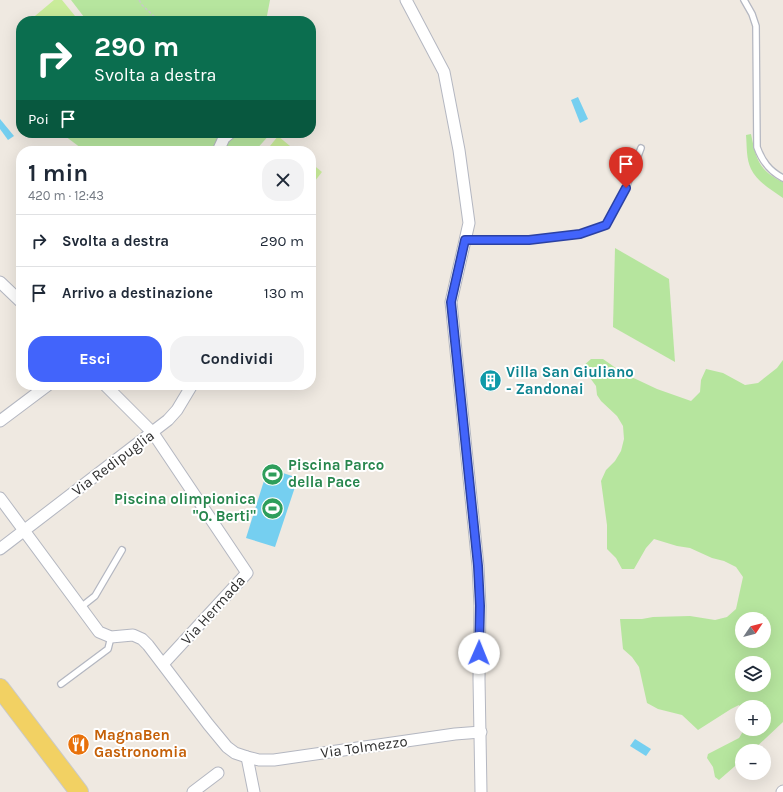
<!DOCTYPE html>
<html lang="it">
<head>
<meta charset="utf-8">
<style>
	:root { --surface:#fff; --page:#f2f2f3; --text:#1f2937; --muted:#747a83; --line:#e0e1e3; --accent:#4264fb }
	body { margin:0; font-family:Karla,sans-serif; background:var(--page); color:var(--text); height:100vh; display:flex; flex-direction:column; font-size:15px; white-space:nowrap }
	* { box-sizing:border-box; margin:0 }
	p { font-size:13px; color:var(--muted) }
	.icon { flex:none; width:22px; height:22px; fill:none; stroke:currentColor; stroke-width:2; stroke-linecap:round; stroke-linejoin:round }
	.map { position:relative; flex:1; overflow:hidden }
	.sheet { position:absolute; left:16px; top:146px; width:300px; height:244px; display:flex; flex-direction:column; background:var(--surface); border-radius:16px; box-shadow:0 4px 16px #0002 }
	.sheet>* { flex:none }
	.top-card { position:absolute; left:16px; top:16px; width:300px; height:122px; border-radius:16px; box-shadow:0 4px 16px #0002; background:#0b6e4f; color:#fff; overflow:hidden }
	.needle { width:26px; rotate:55deg }
	.buttons { position:absolute; left:735px; top:612px; display:grid; gap:8px }
	.buttons a { display:grid; place-items:center; width:36px; height:36px; border-radius:50%; background:var(--surface); box-shadow:0 4px 16px #0002; font-size:20px }
	.pin { position:absolute; display:grid; place-items:center; width:34px; height:34px; color:#fff; margin:-41px -17px; border-radius:50% 50% 50% 0; rotate:-45deg; box-shadow:0 0 4px #0007 }
	.pin .icon { rotate:45deg }
	.me { position:absolute; width:44px; margin:-22px; rotate:1deg; stroke-linejoin:round; filter:drop-shadow(0 0 3px #0008) }
	.turn { display:flex; align-items:center; gap:14px; height:84px; padding:0 12px; font-size:18px }
	.turn .icon { width:52px; height:52px; stroke-width:2.5 }
	.turn b { display:block; font-size:28px; line-height:34px }
	.then { display:flex; align-items:center; height:38px; padding:0 12px; background:#0003; gap:8px; font-size:15px }
	.round { display:grid; place-items:center; flex:none; width:42px; height:42px; border-radius:16px; background:var(--page) }
	.overview { display:flex; align-items:center; justify-content:space-between; height:68px; padding:0 12px }
	h1 { font-size:24px; font-weight:700; line-height:30px }
	.button { display:flex; gap:8px; margin-top:auto; padding:8px 12px }
	.button a { flex:1; height:46px; border-radius:16px; background:var(--accent); color:#fff; font-size:16px; font-weight:700; line-height:46px; text-align:center }
	.button a+a { background:var(--page); color:var(--text) }
	ul { padding:0; list-style:none }
	li { display:flex; align-items:center; gap:12px; height:52px; padding:0 12px; border-top:1px solid var(--line) }
	li div { flex:1 }
	li b { display:block; font-size:15px }
	li em { font-style:normal }
	.map>svg:first-child { display:block }
</style>
</head>
<body>
<div class="map">
<svg width="783" height="792" viewBox="0 0 783 792">
	<rect width="100%" height="100%" fill="#efe9e1"/>
	<g fill="#b6e59e" fill-rule="evenodd">
		<path d="M 71,0 L 270,0 L 266,21 L 85,21 L 84,17 Z"/>
		<path d="M 61,133 L 271,133 L 255,151 L 85,151 Z"/>
		<path d="M 751,134 C 756,159 759,171 783,182 L 783,198 C 772,190 757,182 751,169 C 746,159 747,146 746,135 Z"/>
		<path d="M 615,248 L 669,279 L 675,362 L 613,327 Z"/>
		<path d="M 591,359 L 603,359 L 623,373 L 657,389 L 691,401 L 700,392 L 701,380 L 706,369 L 723,373 L 745,385 L 758,383 L 777,368 L 783,360 L 783,722 L 752,751 L 742,751 L 742,760 L 719,780 L 715,777 L 713,767 L 707,758 L 708,754 L 739,738 L 742,733 L 741,709 L 739,705 L 731,709 L 698,730 L 682,715 L 658,709 L 647,703 L 639,667 L 632,657 L 623,649 L 620,619 L 642,619 L 653,617 L 690,616 L 715,620 L 727,617 L 736,609 L 743,577 L 736,567 L 724,561 L 712,558 L 690,548 L 677,546 L 654,539 L 646,548 L 634,569 L 622,569 L 616,558 L 607,549 L 607,525 L 601,481 L 606,470 L 615,461 L 621,451 L 624,439 L 623,426 L 617,416 L 601,401 L 597,395 L 596,386 L 582,367 ZM 742,619 L 764,619 L 764,641 L 742,641 ZM 742,663 L 764,663 L 764,685 L 742,685 ZM 742,707 L 764,707 L 764,729 L 742,729 Z"/>
	</g>
	<g fill="#c9ec9a">
		<path d="M 54,0 L 62,0 L 75,16 L 70,21 L 29,21 Z"/>
		<path d="M 278,136 L 296,151 L 266,151 Z"/>
		<path d="M 311,163 L 322,172 L 311,186 Z"/>
	</g>
	<g fill="#75cff0">
		<path d="M 578,97 L 588,119 L 580,123 L 571,100 Z"/>
		<path d="M 0,119 L 14,136 L 8,140 L 0,129 Z"/>
		<path d="M 268,468 L 298,478 L 275,547 L 246,538 Z"/>
		<path d="M 635,739 L 651,749 L 646,756 L 630,746 Z"/>
	</g>
	<g fill="none" stroke-linecap="round" stroke-linejoin="round">
		<defs>
			<g id="service">
				<path d="M 744,0 L 752,14 L 756,26 L 757,147 C 762,161 769,171 783,178"/>
				<path d="M 465,240 L 529,240 L 580,234 L 606,225 L 626,188 L 641,148"/>
				<path d="M 81,607 L 95,596 L 122,550"/>
				<path d="M 61,684 L 108,649 L 111,637"/>
			</g>
			<g id="minor">
				<path d="M 406,0 L 444,72 L 459,150 L 469,223 L 451,302 L 478,566 L 480,606 L 479,679 L 481,792"/>
				<path d="M 218,151 L 224,138 L 230,133"/>
				<path d="M 0,282 L 21,302"/>
				<path d="M 105,385 L 153,433 L 247,573 L 163,664"/>
				<path d="M 0,421 L 48,385"/>
				<path d="M 0,498 L 99,632 L 111,637 L 133,635 L 142,639 L 148,645 L 208,724 L 227,747 L 235,753 L 247,757 L 259,760 L 274,760 L 455,734 L 481,732"/>
				<path d="M 0,549 L 168,420 L 177,410 L 192,385"/>
				<path d="M 247,757 L 254,792"/>
				<path d="M 193,792 L 218,773"/>
				<path d="M 782,792 L 783,791"/>
			</g>
			<path id="primary" d="M 0,688 L 79,792"/>
		</defs>
		<use href="#service" stroke="#b4b7c1" stroke-width="8"/>
		<use href="#minor" stroke="#b4b7c1" stroke-width="13"/>
		<use href="#primary" stroke="#c9c9c9" stroke-width="20"/>
		<path stroke="#c9c9c9" stroke-width="1.5" stroke-dasharray="3 2" stroke-linecap="butt" d="M 139,0 L 142,5 L 159,21"/>
		<use href="#service" stroke="#fff" stroke-width="5.5"/>
		<use href="#minor" stroke="#fff" stroke-width="11"/>
		<use href="#primary" stroke="#f2d163" stroke-width="18"/>
	</g>
	<g fill="none" stroke-linecap="round" stroke-linejoin="round">
		<defs>
			<path id="route" d="M 479,653 L 480,606 L 478,566 L 451,302 L 465,240 L 529,240 L 580,234 L 606,225 L 626,188"/>
		</defs>
		<use href="#route" stroke="#2b41a3" stroke-width="10"/>
		<use href="#route" stroke="#4264fb" stroke-width="7"/>
	</g>
	<defs>
		<symbol id="building-disc" viewBox="-11 -11 22 22"><circle r="9.5" fill="#0f9aa8" stroke="#fff"/><path d="M-4-6H4V6H1V3H-1V6H-4ZM-2.5-4.3h1.7v1.8h-1.7ZM.8-4.3h1.7v1.8H.8ZM-2.5-1h1.7V.8h-1.7ZM.8-1h1.7V.8H.8Z" fill="#fff"/></symbol>
		<symbol id="stadium-disc" viewBox="-11 -11 22 22"><circle r="9.5" fill="#2e9e5b" stroke="#fff"/><path d="M0-5a6.5 5 0 1 0 0 10a6.5 5 0 1 0 0-10ZM-3.5-1.8h7v3.6h-7Z" fill="#fff"/></symbol>
		<symbol id="restaurant-disc" viewBox="-11 -11 22 22"><circle r="9.5" fill="#e8710a" stroke="#fff"/><path d="M-5-6h1v4h1v-4h1v4h1v-4h1v5L-1.5 .5V6h-2V.5L-5-1ZM5-6V6H3V1.5H1.5Q1.5-4 5-6Z" fill="#fff"/></symbol>
	</defs>
	<g fill-rule="evenodd">
		<use href="#building-disc" x="478" y="368" width="25" height="25"/>
		<use href="#stadium-disc" x="260" y="462" width="25" height="25"/>
		<use href="#stadium-disc" x="260" y="496" width="25" height="25"/>
		<use href="#restaurant-disc" x="66" y="732" width="25" height="25"/>
	</g>
	<g text-anchor="middle" stroke-width="4" stroke-linejoin="round" paint-order="stroke">
		<g font-size="15" font-weight="bold" fill="#0d838f" stroke="#fff" text-anchor="start">
			<text x="506" y="377">Villa San Giuliano<tspan x="506" dy="17">- Zandonai</tspan></text>
		</g>
		<g font-size="15" fill="#2e2e2e" stroke="#fff">
			<text transform="translate(113 463) rotate(-37)" y="5">Via Redipuglia</text>
			<text transform="translate(213 610) rotate(-48)" y="5">Via Hermada</text>
			<text transform="translate(364 747) rotate(-8)" y="5">Via Tolmezzo</text>
		</g>
		<g font-size="15" font-weight="bold" fill="#27864d" stroke="#fff" text-anchor="start">
			<text x="288" y="470">Piscina Parco<tspan x="288" dy="17">della Pace</tspan></text>
			<text x="256" y="504" text-anchor="end">Piscina olimpionica<tspan x="256" dy="17">"O. Berti"</tspan></text>
		</g>
		<g font-size="15" font-weight="bold" fill="#c56008" stroke="#fff" text-anchor="start">
			<text x="94" y="740">MagnaBen<tspan x="94" dy="17">Gastronomia</tspan></text>
		</g>
	</g>
</svg>
<div class="buttons">
<a><svg class="needle" viewBox="-14 -14 28 28"><path d="M0-13l5 13h-10z" fill="#e53935"/><path d="M0 13l5-13h-10z" fill="#747a83"/></svg></a>
<a><svg class="icon" aria-label="layers" viewBox="0 0 24 24"><path d="M12 4l9 5-9 5-9-5zM3 14l9 5 9-5"/></svg></a>
<a>+</a>
<a>−</a>
</div>
<div class="pin" style="left:626px;top:188px;background:#d93025"><svg class="icon" aria-label="arrive" viewBox="0 0 24 24"><path d="M6 21V4h12l-3 4 3 4H6"/></svg></div>
<svg class="me" style="left:479px;top:653px" viewBox="-20 -20 40 40"><circle r="19" fill="#fff"/><path d="M0-13L10 11 0 6-10 11z" fill="#4264fb"/></svg>
<div class="top-card">
<div class="turn"><svg class="icon" aria-label="right" viewBox="0 0 24 24"><path d="M7 20v-9h11M14 6l5 5-5 5"/></svg><div><b>290 m</b>Svolta a destra</div></div>
<div class="then">Poi<svg class="icon" aria-label="arrive" viewBox="0 0 24 24"><path d="M6 21V4h12l-3 4 3 4H6"/></svg></div>
</div>
<section class="sheet">
<div class="overview"><div><h1>1 min</h1><p>420 m · 12:43</p></div><a class="round"><svg class="icon" aria-label="close" viewBox="0 0 24 24"><path d="M6 6l12 12M18 6L6 18"/></svg></a></div>
<ul>
<li><svg class="icon" aria-label="right" viewBox="0 0 24 24"><path d="M7 20v-9h11M14 6l5 5-5 5"/></svg><div><b>Svolta a destra</b></div><em>290 m</em></li>
<li><svg class="icon" aria-label="arrive" viewBox="0 0 24 24"><path d="M6 21V4h12l-3 4 3 4H6"/></svg><div><b>Arrivo a destinazione</b></div><em>130 m</em></li>
</ul>
<div class="button"><a>Esci</a><a>Condividi</a></div>
</section>
</div>
</body>
</html>
